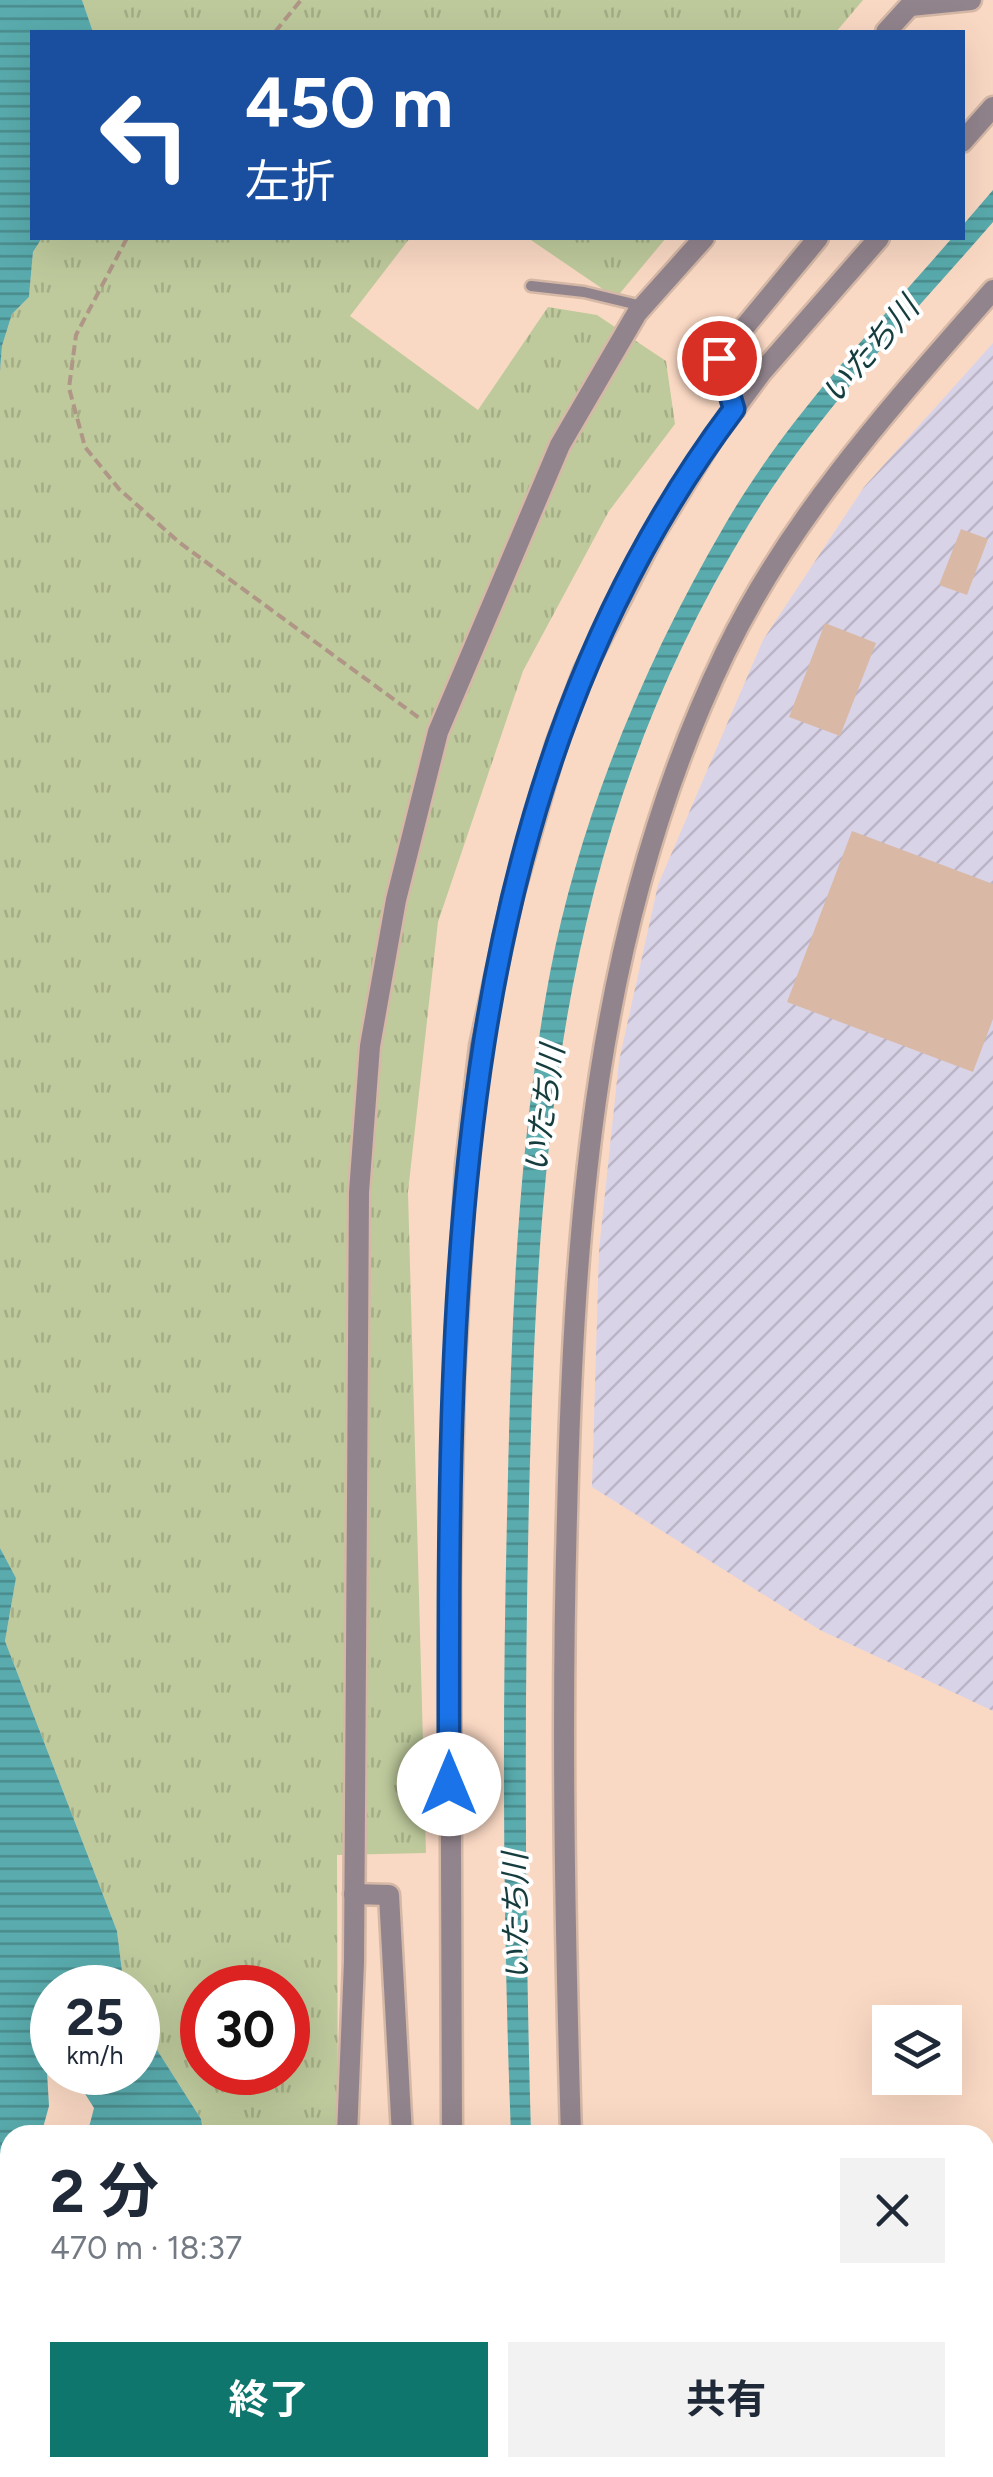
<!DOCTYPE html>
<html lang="ja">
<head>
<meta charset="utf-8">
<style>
	:root { --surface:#fff; --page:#f2f2f3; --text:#1f2937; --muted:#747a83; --accent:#0f766e }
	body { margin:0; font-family:Figtree,"Noto Sans JP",sans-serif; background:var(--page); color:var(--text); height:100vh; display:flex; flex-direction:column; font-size:38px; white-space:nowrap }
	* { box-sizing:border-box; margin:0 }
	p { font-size:32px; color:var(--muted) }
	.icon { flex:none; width:55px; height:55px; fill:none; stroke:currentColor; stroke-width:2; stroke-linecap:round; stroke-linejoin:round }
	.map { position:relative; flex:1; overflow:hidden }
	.sheet { position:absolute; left:0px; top:2125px; width:995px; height:352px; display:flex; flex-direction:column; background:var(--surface); border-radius:30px 30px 0 0; box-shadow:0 10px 40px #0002 }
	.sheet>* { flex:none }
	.guide { position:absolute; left:30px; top:30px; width:935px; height:210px; border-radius:0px; box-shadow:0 10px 40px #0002; background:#1a4fa0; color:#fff; overflow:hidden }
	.tools { position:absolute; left:872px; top:2005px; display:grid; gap:20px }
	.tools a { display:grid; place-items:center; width:90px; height:90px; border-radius:0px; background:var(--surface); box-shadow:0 10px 40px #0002; font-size:50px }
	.speed { position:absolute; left:30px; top:1965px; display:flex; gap:20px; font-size:50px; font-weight:700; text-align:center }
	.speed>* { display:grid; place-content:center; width:130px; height:130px; border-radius:50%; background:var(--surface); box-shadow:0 10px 40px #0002; line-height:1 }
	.speed small { font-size:25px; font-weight:400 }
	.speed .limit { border:15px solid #d22; background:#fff; color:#111 }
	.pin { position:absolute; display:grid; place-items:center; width:85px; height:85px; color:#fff; margin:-42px; border:5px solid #fff; border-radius:50%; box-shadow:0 2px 10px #0007 }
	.me { position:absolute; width:110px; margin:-55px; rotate:0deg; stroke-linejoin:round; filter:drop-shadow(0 0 8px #0008) }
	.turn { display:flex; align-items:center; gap:35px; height:210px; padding:0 50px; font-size:45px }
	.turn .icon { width:130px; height:130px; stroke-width:2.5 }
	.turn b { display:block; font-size:70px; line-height:85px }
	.round { display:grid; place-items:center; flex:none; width:105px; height:105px; border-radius:0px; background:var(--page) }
	.overview { display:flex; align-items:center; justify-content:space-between; height:170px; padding:0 50px }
	h1 { font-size:60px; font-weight:700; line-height:75px }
	.action { display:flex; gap:20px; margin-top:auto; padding:20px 50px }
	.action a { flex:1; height:115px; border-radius:0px; background:var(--accent); color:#fff; font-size:40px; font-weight:700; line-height:115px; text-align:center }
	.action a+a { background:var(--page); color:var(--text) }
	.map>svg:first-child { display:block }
</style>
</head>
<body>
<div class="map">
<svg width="993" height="2477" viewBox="0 0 993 2477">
	<defs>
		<pattern id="industrial-furrows" width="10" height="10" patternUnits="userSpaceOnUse" patternTransform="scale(2.5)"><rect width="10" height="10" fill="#d9d3e8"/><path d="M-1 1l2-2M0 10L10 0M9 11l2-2" fill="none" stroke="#bbb5c6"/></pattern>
		<pattern id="grass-tufts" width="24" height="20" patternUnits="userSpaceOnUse" patternTransform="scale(2.5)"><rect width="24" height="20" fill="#beca9c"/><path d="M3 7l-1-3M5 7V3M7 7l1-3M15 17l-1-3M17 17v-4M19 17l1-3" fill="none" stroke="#a4ad86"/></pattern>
		<pattern id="water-rules" width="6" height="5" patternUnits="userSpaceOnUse" patternTransform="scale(2.5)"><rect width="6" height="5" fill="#59abad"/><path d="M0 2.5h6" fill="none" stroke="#4a8b8c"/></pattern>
	</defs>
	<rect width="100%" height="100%" fill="#fad9c4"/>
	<path fill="url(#industrial-furrows)" d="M 993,343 L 993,1711 L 820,1630 L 592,1487 L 599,1250 L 619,1061 L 658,885 L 763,640 L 864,487 Z"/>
	<g fill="url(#grass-tufts)" fill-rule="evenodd">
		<path d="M 82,0 L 863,0 L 836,32 L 93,32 Z"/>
		<path d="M 42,238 L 410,238 L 350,316 L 478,410 L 548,307 L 597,315 L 666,361 L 675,424 L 609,511 L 523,671 L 438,922 L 408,1192 L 426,1853 L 337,1855 L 338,2135 L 205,2135 L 201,2119 L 138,2020 L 138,1988 L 124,1987 L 117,1931 L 5,1641 L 16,1578 L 0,1548 L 0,372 L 2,346 L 12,314 L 29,297 L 33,252 ZM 202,1988 L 288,1988 L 288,2072 L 202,2072 Z"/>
		<path d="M 528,238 L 666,238 L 616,298 Z"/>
	</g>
	<g fill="url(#water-rules)">
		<path d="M 0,0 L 82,0 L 93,32 L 32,32 L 32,238 L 42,238 L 33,252 L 29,297 L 12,314 L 2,346 L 0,372 Z"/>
		<path d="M 993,190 L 993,222 C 909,319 816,414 749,524 C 558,836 538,1147 529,1500 C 524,1712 525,1923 531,2135 L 511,2135 C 503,1929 502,1723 507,1518 C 511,1335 516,1154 550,973 C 580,816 645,661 726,523 C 787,418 873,329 952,238 L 962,238 L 963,225 Z"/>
		<path d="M 0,1548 L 16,1578 L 5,1641 L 117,1931 L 124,1987 L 52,1988 L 52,2072 L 138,2072 L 138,2020 L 201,2119 L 204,2135 L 87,2135 L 94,2108 L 77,2081 L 47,2072 L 49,2106 L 41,2135 L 10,2135 L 10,2468 L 245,2468 L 256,2477 L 0,2477 Z"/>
	</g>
	<g fill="#d9b9a5">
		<path d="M 961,529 L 988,539 L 967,595 L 939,585 Z"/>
		<path d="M 825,623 L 876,643 L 840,736 L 789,717 Z"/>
		<path d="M 852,831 L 993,884 L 993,1019 L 973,1072 L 787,1002 Z"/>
	</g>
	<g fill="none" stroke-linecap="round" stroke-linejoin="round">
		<defs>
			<path id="lane" d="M 531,286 L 584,292 L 642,306"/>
			<g id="street">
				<path d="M 910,6 L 971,0"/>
				<path d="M 886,32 L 915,0"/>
				<path d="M 962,142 L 993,107"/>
				<path d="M 735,409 L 719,358 L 818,238"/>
				<path d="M 354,1894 L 389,1895 L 402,2135"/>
				<path d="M 347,2135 L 354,1962 L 359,1192 L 370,1046 L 396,900 L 438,732 L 560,445 L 637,313 L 704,238"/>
				<path d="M 452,2135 L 450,1582 L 454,1380 L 466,1165 L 480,1046 L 512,899 L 556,745 L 584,671 L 653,536 L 712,439 L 761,373 L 879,238"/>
				<path d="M 571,2135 C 565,1928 561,1722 567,1516 C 574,1220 595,923 725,653 C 791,516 894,403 993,290"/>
				<path d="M 985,2197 L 993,2199"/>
				<path d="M 380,2468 L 381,2477"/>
				<path d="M 471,2468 L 472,2477"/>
				<path d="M 594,2468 L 595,2477"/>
				<path d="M 652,2468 L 661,2477"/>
				<path d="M 811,2477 L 812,2468"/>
			</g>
		</defs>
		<use href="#lane" stroke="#d5b8a6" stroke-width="15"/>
		<use href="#street" stroke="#d5b8a6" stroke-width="25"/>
		<g stroke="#b09686" stroke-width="4" stroke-dasharray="10 5" stroke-linecap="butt">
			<path d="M 275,32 L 301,0"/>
			<path d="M 127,238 L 76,335 L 69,388 L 85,447 L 119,489 L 180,543 L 422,720"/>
		</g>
		<use href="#lane" stroke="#92848d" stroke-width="10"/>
		<use href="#street" stroke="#92848d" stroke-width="20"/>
	</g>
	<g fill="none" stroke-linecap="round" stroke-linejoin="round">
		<defs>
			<path id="route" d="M 449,1784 C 449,1314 437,804 734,409 L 719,358"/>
		</defs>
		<use href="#route" stroke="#114b97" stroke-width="25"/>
		<use href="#route" stroke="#1a73e8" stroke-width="18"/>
	</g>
	<g text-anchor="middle" stroke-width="8" stroke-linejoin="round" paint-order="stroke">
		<g font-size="32" font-style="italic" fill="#153d3e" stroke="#fff">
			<text transform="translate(870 350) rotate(-49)" y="11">いたち川</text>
			<text transform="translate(544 1109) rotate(-82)" y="11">いたち川</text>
			<text transform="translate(516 1917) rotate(-91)" y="11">いたち川</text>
		</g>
	</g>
</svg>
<div class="tools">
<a><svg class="icon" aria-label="layers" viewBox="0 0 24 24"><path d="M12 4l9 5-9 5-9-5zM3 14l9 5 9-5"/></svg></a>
</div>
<div class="speed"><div>25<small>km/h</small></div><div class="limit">30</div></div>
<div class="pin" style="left:719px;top:358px;background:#d93025"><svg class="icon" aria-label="arrive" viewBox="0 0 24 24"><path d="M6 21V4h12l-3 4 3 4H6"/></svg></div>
<svg class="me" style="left:449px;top:1784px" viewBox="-20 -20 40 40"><circle r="19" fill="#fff"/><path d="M0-13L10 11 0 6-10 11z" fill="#1a73e8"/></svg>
<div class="guide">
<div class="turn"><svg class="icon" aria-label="left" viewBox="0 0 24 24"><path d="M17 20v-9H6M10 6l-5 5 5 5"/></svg><div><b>450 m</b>左折</div></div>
</div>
<section class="sheet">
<div class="overview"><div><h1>2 分</h1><p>470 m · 18:37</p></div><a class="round"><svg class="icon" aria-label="close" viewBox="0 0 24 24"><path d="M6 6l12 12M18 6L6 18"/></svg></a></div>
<div class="action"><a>終了</a><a>共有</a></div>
</section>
</div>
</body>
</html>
